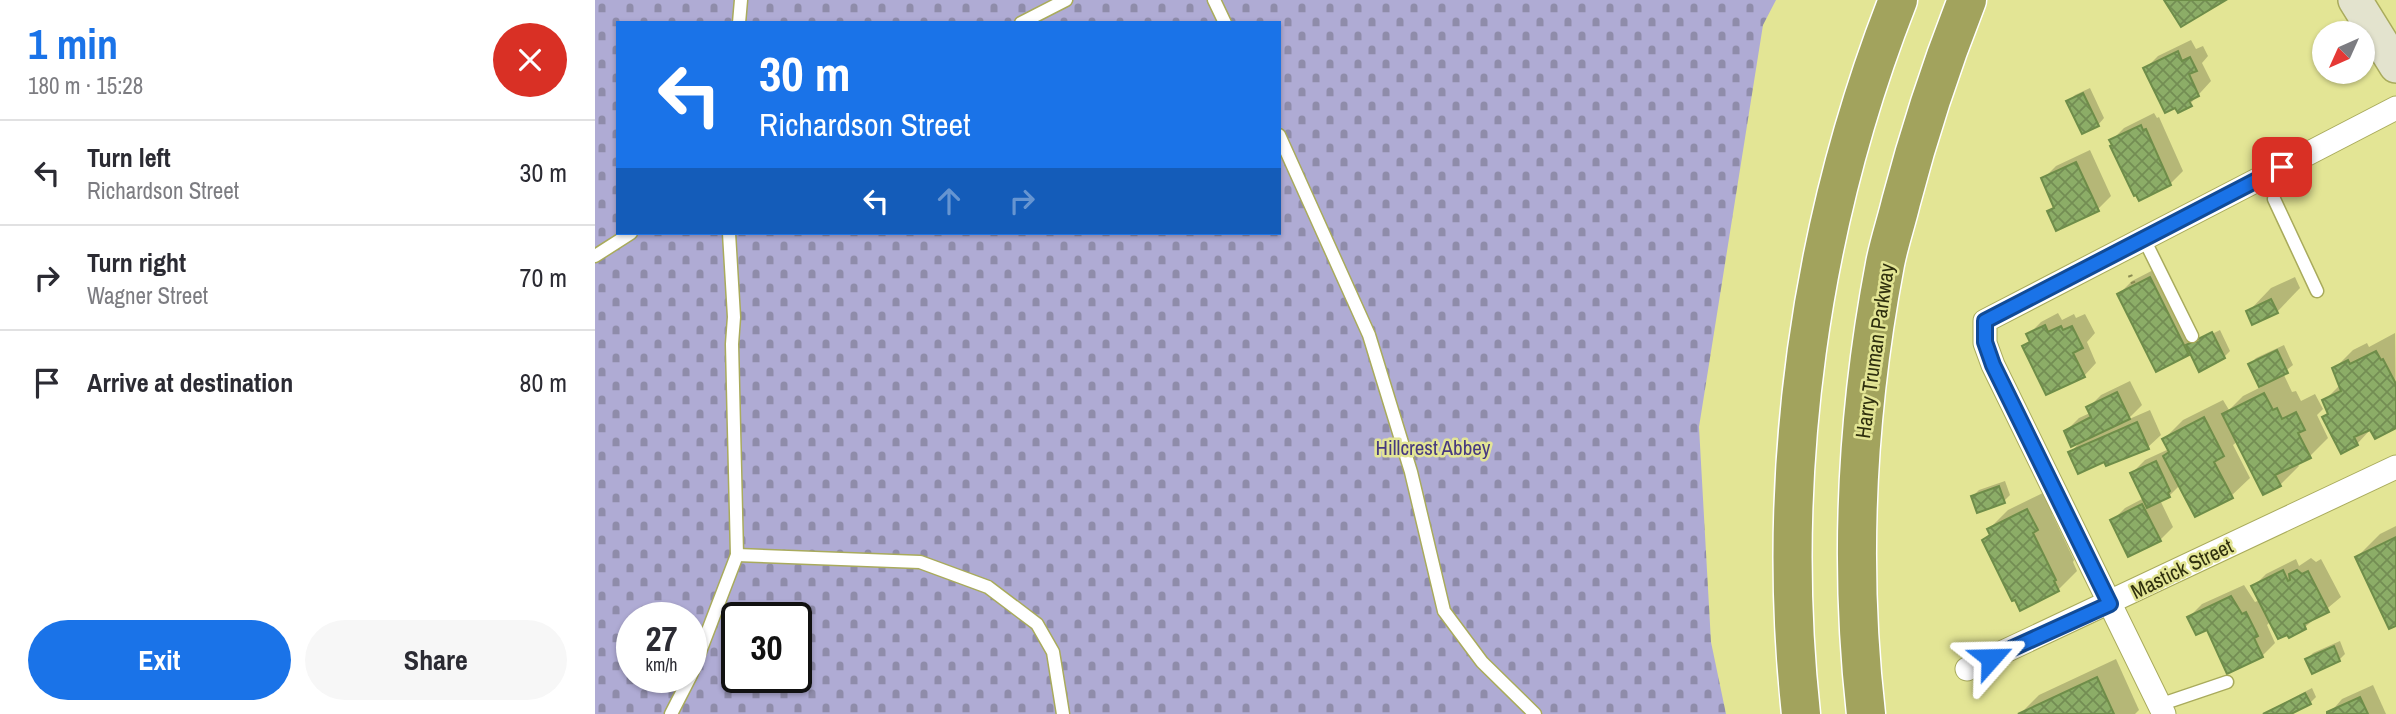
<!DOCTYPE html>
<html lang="en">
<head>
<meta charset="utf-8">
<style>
	:root { --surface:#fff; --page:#f7f7f7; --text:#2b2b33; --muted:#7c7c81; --line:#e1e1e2; --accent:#1a73e8 }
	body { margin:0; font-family:"Archivo Narrow",sans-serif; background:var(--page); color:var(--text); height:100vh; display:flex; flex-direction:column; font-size:26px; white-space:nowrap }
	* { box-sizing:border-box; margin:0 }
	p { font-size:23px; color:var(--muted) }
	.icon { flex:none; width:38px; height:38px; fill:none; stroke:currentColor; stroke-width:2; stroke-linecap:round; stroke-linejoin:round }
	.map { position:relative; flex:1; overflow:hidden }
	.drawer { display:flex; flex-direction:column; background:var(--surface); width:595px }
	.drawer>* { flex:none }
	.banner { position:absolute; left:21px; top:21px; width:665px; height:214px; border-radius:0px; box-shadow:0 2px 5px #0004; background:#1a73e8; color:#fff; overflow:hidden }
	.needle { width:46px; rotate:225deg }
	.tools { position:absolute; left:1717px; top:21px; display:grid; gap:14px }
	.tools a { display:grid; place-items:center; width:63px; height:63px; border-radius:50%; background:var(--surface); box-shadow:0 2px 5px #0004; font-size:35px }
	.speed { position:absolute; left:21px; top:602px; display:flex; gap:14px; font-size:35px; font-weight:700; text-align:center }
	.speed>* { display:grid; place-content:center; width:91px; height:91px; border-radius:50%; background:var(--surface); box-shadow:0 2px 5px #0004; line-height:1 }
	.speed small { font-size:18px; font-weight:400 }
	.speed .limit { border:4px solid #111; border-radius:10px; background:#fff; color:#111 }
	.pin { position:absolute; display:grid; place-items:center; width:60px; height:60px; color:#fff; margin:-30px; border-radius:14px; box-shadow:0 4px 10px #0006 }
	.me { position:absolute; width:77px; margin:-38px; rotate:65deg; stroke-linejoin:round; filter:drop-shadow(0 0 5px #0008) }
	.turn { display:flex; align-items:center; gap:24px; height:147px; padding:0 28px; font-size:32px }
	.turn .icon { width:91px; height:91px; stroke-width:2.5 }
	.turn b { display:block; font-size:49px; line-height:60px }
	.lanes { display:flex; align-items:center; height:66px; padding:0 28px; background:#0003; justify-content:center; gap:35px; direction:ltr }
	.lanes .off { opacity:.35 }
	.round { display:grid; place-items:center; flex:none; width:74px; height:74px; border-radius:37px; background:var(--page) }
	.summary { display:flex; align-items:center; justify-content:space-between; height:119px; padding:0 28px }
	h1 { font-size:42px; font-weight:700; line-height:52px; color:var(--accent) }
	.action { display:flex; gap:14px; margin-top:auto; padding:14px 28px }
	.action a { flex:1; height:80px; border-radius:42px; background:var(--accent); color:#fff; font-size:28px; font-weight:700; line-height:80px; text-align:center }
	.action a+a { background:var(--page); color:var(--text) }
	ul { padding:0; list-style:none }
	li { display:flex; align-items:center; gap:21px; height:105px; padding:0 28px; border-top:2px solid var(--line) }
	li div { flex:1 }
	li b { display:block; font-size:26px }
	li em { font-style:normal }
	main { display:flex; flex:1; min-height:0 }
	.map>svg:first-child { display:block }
</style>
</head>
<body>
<main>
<section class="drawer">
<div class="summary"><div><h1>1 min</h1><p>180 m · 15:28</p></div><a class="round" style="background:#d93025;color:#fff"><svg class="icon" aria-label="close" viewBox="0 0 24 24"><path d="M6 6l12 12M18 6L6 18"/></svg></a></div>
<ul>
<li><svg class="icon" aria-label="left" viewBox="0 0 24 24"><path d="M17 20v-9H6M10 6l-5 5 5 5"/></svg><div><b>Turn left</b><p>Richardson Street</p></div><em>30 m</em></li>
<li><svg class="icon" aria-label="right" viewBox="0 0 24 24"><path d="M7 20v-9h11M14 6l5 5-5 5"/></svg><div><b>Turn right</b><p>Wagner Street</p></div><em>70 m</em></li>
<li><svg class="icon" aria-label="arrive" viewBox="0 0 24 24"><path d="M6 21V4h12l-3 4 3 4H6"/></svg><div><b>Arrive at destination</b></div><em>80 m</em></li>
</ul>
<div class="action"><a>Exit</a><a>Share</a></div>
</section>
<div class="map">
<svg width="1801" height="714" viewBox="0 0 1801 714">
	<defs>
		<pattern id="cemetery-stones" width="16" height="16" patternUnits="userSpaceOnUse" patternTransform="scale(1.75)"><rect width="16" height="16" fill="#afabd4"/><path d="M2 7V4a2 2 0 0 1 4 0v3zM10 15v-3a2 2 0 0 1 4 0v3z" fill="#8f8caa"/></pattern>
		<pattern id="building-cross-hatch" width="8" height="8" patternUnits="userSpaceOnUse" patternTransform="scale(1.75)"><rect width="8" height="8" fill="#8cad67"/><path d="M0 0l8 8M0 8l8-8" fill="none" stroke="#738d53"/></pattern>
	</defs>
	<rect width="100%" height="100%" fill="#e3e595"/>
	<path fill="url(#cemetery-stones)" fill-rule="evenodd" d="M 0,0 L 1181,0 L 1168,25 L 1104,427 L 1116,642 L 1131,714 L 0,714 ZM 23,23 L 684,23 L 684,233 L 23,233 ZM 37,618 L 96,618 L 96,677 L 37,677 ZM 142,618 L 201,618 L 201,677 L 142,677 Z"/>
	<g fill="#0003">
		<path d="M 1596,40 L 1601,49 L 1608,46 L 1613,56 L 1607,63 L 1616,81 L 1595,104 L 1550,69 L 1563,56 Z"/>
		<path d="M 1495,88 L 1509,118 L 1503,125 L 1474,101 L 1480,95 Z"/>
		<path d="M 1559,113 L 1562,118 L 1564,117 L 1588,171 L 1575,184 L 1518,145 L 1516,141 L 1529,128 Z"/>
		<path d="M 1495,150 L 1516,196 L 1503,209 L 1454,212 L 1460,205 L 1448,179 L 1461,166 Z"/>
		<path d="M 1568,265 L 1605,340 L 1625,330 L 1635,351 L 1629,357 L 1596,351 L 1562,369 L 1524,294 L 1537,281 Z"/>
		<path d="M 1700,277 L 1705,288 L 1682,312 L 1653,312 L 1676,288 Z"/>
		<path d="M 1463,313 L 1467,320 L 1479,314 L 1481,318 L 1490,314 L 1500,333 L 1492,342 L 1501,363 L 1489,376 L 1429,346 L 1436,340 L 1433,335 L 1446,322 Z"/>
		<path d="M 1800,333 L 1801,426 L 1776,429 L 1762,444 L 1729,417 L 1734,412 L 1729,401 L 1745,385 L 1739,369 L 1758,350 L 1772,343 L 1774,347 Z"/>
		<path d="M 1689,345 L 1698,365 L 1688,373 L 1697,392 L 1701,391 L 1706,401 L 1720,394 L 1728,409 L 1722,415 L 1733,438 L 1715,456 L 1702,463 L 1704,466 L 1685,485 L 1643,441 L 1638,445 L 1655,478 L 1636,496 L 1585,485 L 1574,496 L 1565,500 L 1578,527 L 1565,540 L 1517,521 L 1530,508 L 1549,498 L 1537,473 L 1550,460 L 1574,449 L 1569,439 L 1588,420 L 1628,400 L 1634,410 L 1648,396 L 1666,387 L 1655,364 L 1661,358 Z"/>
		<path d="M 1535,381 L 1547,405 L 1532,420 L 1555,410 L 1566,435 L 1553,447 L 1510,460 L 1475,453 L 1486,441 L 1471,431 L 1484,418 L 1495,413 L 1493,408 L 1506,395 Z"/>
		<path d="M 1410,481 L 1415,495 L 1409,501 L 1378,496 L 1384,490 Z"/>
		<path d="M 1452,491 L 1461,510 L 1457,514 L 1479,560 L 1478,562 L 1482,571 L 1463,590 L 1389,540 L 1396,533 L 1394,529 L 1413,510 Z"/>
		<path d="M 1801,526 L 1801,624 L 1762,557 L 1785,534 Z"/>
		<path d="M 1716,558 L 1721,562 L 1726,559 L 1746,597 L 1710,627 L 1695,636 L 1676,621 L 1672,625 L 1680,643 L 1667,656 L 1594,617 L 1607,604 L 1649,585 L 1660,602 L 1665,600 L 1658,587 L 1671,574 L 1701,559 L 1704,566 Z"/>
		<path d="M 1745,641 L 1750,654 L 1744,660 L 1712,659 L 1718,653 Z"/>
		<path d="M 1521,659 L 1544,710 L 1540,714 L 1425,714 L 1444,695 Z"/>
		<path d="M 1778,685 L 1791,714 L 1734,714 L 1747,699 Z"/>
		<path d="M 1717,688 L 1721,697 L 1715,703 L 1692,714 L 1668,714 Z"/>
	</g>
	<g fill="url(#building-cross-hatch)" stroke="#6e8d49" stroke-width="2">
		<path d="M 1569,0 L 1631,0 L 1586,27 Z"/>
		<path d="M 1583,51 L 1587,61 L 1595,57 L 1602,71 L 1594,74 L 1604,96 L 1594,101 L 1597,106 L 1583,113 L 1580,108 L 1570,113 L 1548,68 Z"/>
		<path d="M 1488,93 L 1504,126 L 1487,134 L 1471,101 Z"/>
		<path d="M 1546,125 L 1548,130 L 1551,129 L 1576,185 L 1544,201 L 1541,195 L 1539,196 L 1515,146 L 1517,145 L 1514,140 Z"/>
		<path d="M 1481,162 L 1504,211 L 1461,231 L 1452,211 L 1459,208 L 1446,178 Z"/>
		<path d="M 1555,277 L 1594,355 L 1561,372 L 1522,294 Z"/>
		<path d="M 1676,299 L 1683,313 L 1657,325 L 1651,311 Z"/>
		<path d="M 1450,325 L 1453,332 L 1466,326 L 1468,330 L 1477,326 L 1488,348 L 1478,353 L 1490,377 L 1451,395 L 1427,346 L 1435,342 L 1431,334 Z"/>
		<path d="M 1617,332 L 1630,358 L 1604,372 L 1591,345 Z"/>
		<path d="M 1682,350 L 1693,373 L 1664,387 L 1653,364 Z"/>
		<path d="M 1781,351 L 1786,360 L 1788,359 L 1801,384 L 1801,428 L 1780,439 L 1775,430 L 1759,437 L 1763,445 L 1746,454 L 1727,417 L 1733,414 L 1727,400 L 1746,391 L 1737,368 L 1753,360 L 1755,364 Z"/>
		<path d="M 1522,392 L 1535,419 L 1476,447 L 1469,431 L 1496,417 L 1491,407 Z"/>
		<path d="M 1669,393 L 1678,410 L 1682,408 L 1687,419 L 1701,412 L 1710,430 L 1703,433 L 1716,458 L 1680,475 L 1686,486 L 1668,495 L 1627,414 Z"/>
		<path d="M 1609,417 L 1629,456 L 1619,462 L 1638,498 L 1600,517 L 1568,456 L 1574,452 L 1567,439 Z"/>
		<path d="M 1542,422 L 1554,449 L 1511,466 L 1509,462 L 1483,474 L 1473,452 Z"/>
		<path d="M 1561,461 L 1575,491 L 1573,493 L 1575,497 L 1552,508 L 1535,473 Z"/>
		<path d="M 1404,486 L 1410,503 L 1382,513 L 1376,496 Z"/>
		<path d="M 1547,504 L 1566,541 L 1533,557 L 1515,520 Z"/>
		<path d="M 1432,509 L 1443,530 L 1438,533 L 1461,580 L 1459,581 L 1464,591 L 1425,611 L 1420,600 L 1417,601 L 1387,540 L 1395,535 L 1392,529 Z"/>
		<path d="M 1801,537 L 1801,626 L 1794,629 L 1760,557 Z"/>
		<path d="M 1688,570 L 1693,581 L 1695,580 L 1694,574 L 1702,570 L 1707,574 L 1713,571 L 1734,612 L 1709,624 L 1711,629 L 1694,638 L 1692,635 L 1683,639 L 1656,586 Z"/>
		<path d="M 1636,596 L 1647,614 L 1651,612 L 1663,636 L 1659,638 L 1668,657 L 1632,674 L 1612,630 L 1601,635 L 1592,617 Z"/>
		<path d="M 1739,646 L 1745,661 L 1717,674 L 1710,659 Z"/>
		<path d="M 1502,677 L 1519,714 L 1423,714 Z"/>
		<path d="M 1710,693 L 1716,704 L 1696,714 L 1668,714 Z"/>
		<path d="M 1765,697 L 1773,714 L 1732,714 L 1732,712 Z"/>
	</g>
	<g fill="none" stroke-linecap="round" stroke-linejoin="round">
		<defs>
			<g id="service">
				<path d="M 619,0 L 630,23"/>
				<path d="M 144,23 L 146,0"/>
				<path d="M 426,23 L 471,0"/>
				<path d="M 684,135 L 774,335 L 816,472 L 849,611 L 887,662 L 940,714"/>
				<path d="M 1679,199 L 1722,291"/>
				<path d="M 1549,239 L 1597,336"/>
				<path d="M 0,256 L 36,233"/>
				<path d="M 142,555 L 325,562 L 393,587 L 442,624 L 458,652 L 468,714"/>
				<path d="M 96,675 L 142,555 L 137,344 L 139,317 L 134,233"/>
				<path d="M 1564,705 L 1632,682"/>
				<path d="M 76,714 L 95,677"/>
			</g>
			<g id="minor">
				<path d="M 1372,669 L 1801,467"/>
				<path d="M 1569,714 L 1398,365 L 1390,343 L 1390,321 L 1801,108"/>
			</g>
			<path id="secondary" d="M 1760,0 L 1801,66"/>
			<g id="motorway">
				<path d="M 1206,714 C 1180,475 1215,224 1303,0"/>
				<path d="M 1271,714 C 1254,565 1262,411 1290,264 C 1294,243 1301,223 1306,202 C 1324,133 1346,66 1372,0"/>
			</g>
		</defs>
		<use href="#service" stroke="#a9ab5c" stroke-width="15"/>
		<use href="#minor" stroke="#a9ab5c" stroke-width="25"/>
		<use href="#secondary" stroke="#a9ab5c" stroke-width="36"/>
		<use href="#motorway" stroke="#fff" stroke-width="41"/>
		<path stroke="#8a8b52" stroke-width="4.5" stroke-dasharray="2 5" stroke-linecap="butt" d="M 1535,275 L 1539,285"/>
		<use href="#service" stroke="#fff" stroke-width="12"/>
		<use href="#minor" stroke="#fff" stroke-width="23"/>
		<use href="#secondary" stroke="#e3e3ce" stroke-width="33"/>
		<use href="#motorway" stroke="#a2a35d" stroke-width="38"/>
	</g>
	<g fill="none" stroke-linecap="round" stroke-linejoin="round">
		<defs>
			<path id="route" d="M 1396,658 L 1515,604 L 1398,365 L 1390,342 L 1390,321 L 1687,167"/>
		</defs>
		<use href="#route" stroke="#114b97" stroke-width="18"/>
		<use href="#route" stroke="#1a73e8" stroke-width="12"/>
	</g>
	<g text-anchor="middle" stroke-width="5" stroke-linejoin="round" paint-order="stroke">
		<g font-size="21" fill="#2f2f0e" stroke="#e3e595">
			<text transform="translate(1280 351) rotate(-82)" y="7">Harry Truman Parkway</text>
			<text transform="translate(1587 569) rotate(-26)" y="7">Mastick Street</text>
		</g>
		<g font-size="21" fill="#473980" stroke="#e3e595">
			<text x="838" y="455">Hillcrest Abbey</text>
		</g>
	</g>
</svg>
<div class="tools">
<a><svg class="needle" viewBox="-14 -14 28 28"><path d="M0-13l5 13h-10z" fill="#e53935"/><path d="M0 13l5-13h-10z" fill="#7c7c81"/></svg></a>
</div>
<div class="speed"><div>27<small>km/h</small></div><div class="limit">30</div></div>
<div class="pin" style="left:1687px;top:167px;background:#d93025"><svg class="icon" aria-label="arrive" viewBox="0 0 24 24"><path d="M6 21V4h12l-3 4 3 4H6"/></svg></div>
<svg class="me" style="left:1396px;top:658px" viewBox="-20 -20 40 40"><path d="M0-17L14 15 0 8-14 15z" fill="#1a73e8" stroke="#fff" stroke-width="4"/></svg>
<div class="banner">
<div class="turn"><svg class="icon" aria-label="left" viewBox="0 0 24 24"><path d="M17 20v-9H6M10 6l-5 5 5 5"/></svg><div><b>30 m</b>Richardson Street</div></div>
<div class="lanes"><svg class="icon" aria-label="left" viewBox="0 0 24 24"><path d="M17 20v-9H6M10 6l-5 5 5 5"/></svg><svg class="icon off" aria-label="ahead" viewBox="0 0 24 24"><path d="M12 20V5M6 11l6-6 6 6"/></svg><svg class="icon off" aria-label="right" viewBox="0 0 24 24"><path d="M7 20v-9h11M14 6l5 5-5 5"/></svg></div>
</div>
</div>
</main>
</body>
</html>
